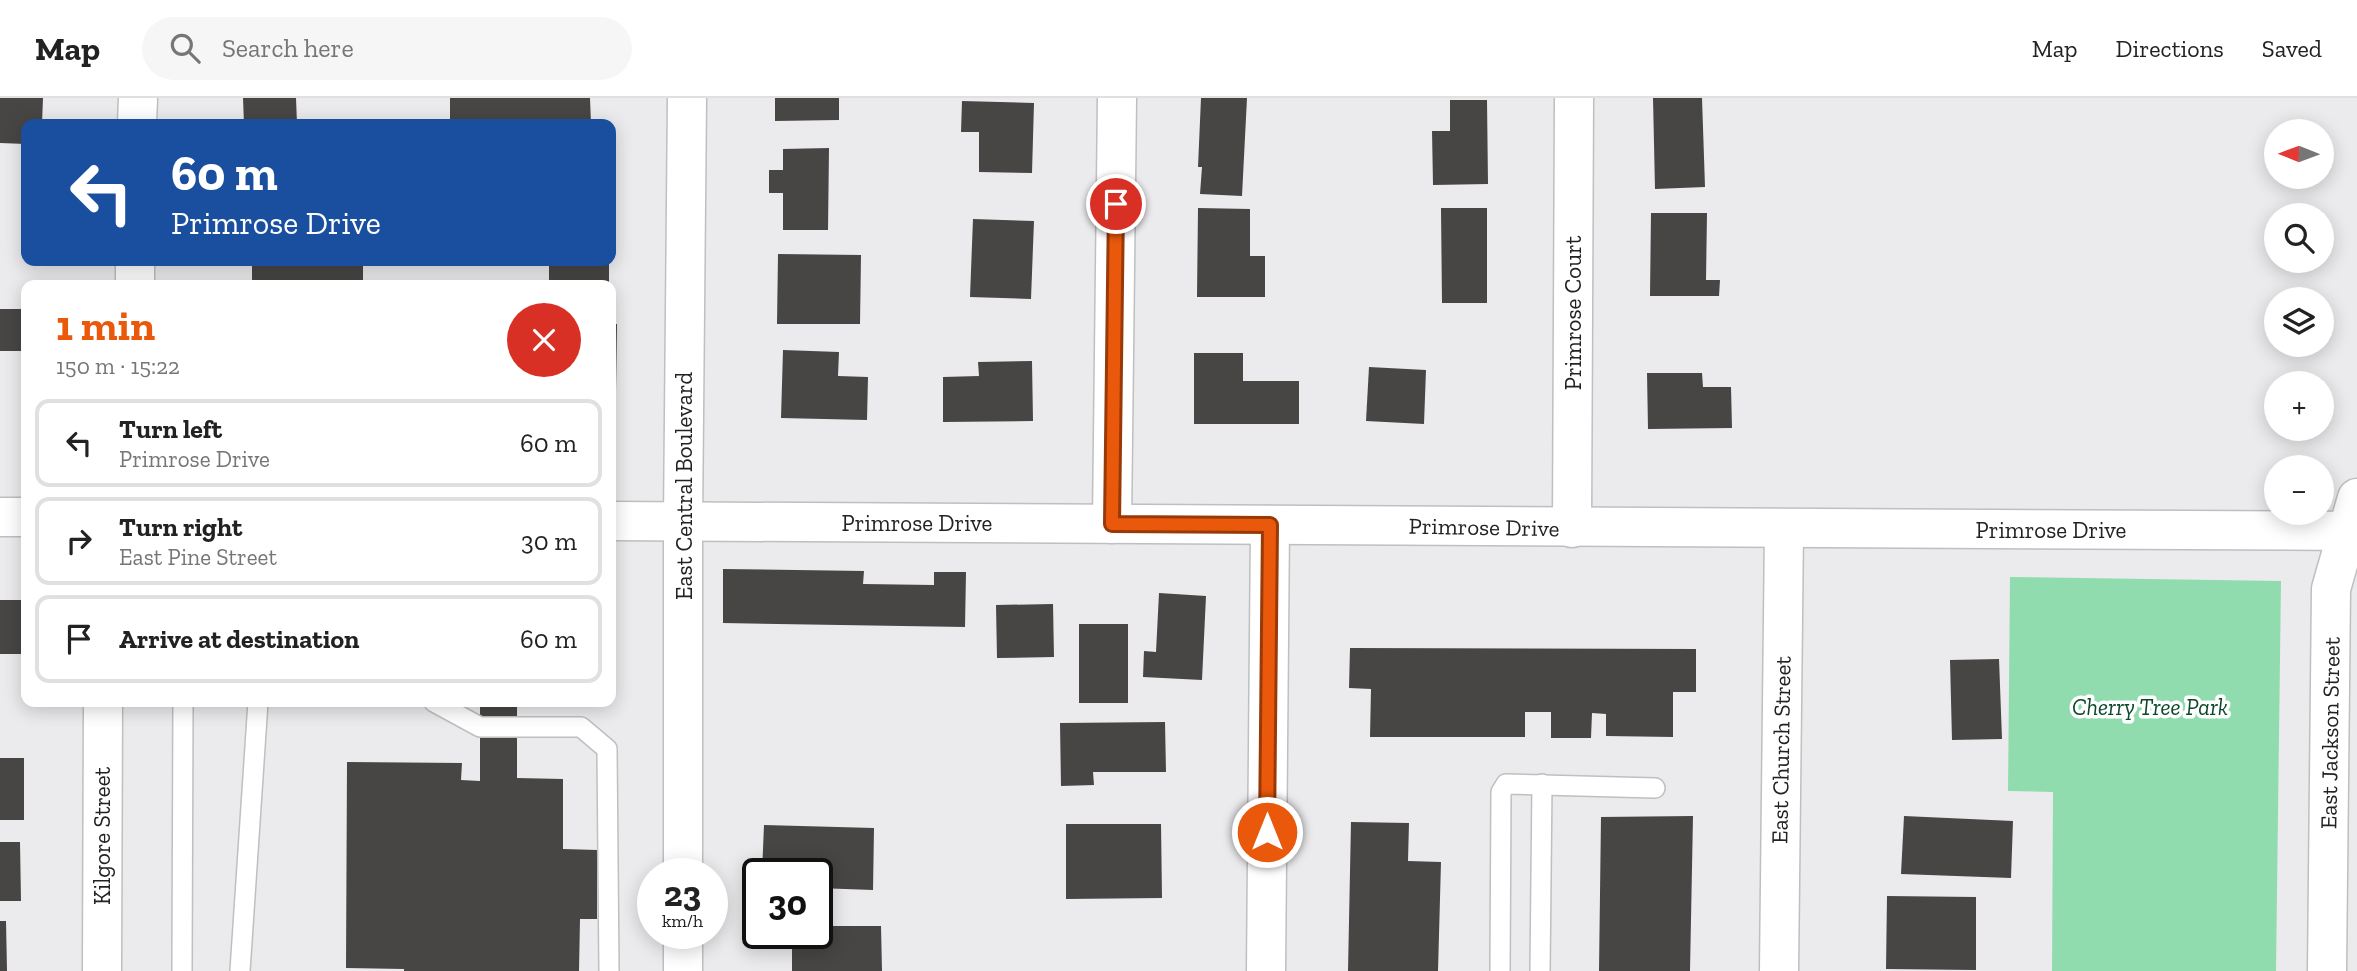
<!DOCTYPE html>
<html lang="en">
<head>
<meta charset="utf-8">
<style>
	:root { --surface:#fff; --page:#f6f6f6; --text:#222; --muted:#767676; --line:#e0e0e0; --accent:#ea580c }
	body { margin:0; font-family:"Zilla Slab",serif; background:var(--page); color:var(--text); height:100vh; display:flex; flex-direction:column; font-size:26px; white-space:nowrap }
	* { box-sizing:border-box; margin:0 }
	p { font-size:23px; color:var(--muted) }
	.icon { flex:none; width:38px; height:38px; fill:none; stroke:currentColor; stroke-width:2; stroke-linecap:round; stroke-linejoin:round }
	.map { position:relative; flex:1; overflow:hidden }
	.sheet { position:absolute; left:21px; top:182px; width:595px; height:427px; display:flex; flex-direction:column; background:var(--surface); border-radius:14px; box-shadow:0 4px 18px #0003 }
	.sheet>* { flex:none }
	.guide { position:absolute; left:21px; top:21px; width:595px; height:147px; border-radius:14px; box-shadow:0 4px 18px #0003; background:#1a4fa0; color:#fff; overflow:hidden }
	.needle { width:46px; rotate:271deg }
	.fabs { position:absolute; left:2264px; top:21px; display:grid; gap:14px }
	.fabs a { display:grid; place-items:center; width:70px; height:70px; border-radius:50%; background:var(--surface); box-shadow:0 4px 18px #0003; font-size:35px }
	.speed { position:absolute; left:637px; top:760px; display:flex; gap:14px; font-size:35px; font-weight:700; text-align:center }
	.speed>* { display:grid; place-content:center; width:91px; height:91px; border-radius:50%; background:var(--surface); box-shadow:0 4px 18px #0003; line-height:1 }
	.speed small { font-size:18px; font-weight:400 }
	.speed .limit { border:4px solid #111; border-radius:10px; background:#fff; color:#111 }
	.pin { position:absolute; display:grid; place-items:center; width:60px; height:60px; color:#fff; margin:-30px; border:4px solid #fff; border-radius:50%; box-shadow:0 2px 7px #0007 }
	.me { position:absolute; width:77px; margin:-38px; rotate:0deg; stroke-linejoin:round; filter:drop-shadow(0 0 5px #0008) }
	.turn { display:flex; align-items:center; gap:24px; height:147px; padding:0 35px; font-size:32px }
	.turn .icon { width:91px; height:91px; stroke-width:2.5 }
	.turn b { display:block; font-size:49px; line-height:60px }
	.round { display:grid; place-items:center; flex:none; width:74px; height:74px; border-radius:37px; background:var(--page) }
	.headline { display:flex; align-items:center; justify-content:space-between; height:119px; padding:0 35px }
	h1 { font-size:42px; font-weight:700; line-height:52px; color:var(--accent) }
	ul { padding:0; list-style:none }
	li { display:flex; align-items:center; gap:21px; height:88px; margin:0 14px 10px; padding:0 21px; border:4px solid var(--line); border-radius:14px }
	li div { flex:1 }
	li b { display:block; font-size:26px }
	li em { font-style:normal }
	header { display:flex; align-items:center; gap:42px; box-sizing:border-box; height:98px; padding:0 35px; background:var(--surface); border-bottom:2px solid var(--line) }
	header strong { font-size:33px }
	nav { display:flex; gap:38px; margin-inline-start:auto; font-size:24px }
	.search { width:490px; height:63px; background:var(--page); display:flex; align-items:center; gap:18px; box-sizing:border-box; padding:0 24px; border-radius:38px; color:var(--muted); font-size:26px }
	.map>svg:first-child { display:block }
</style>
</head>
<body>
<header>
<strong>Map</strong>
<div class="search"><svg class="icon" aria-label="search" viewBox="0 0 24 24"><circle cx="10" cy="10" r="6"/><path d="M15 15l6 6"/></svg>Search here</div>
<nav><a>Map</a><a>Directions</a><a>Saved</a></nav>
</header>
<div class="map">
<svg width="2357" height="873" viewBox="0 0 2357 873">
	<rect width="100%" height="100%" fill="#ebebed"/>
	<path fill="#91dcae" d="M 2010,479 L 2281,483 L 2276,873 L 2052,873 L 2053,694 L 2008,693 Z"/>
	<g fill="#474644">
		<path d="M 0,0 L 43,0 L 42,26 L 26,26 L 26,46 L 0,45 Z"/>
		<path d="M 243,0 L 296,0 L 297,26 L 244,26 Z"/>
		<path d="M 450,0 L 590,0 L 591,26 L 450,26 Z"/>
		<path d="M 775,0 L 839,0 L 839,22 L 775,23 Z"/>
		<path d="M 1201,0 L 1247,0 L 1242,98 L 1200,96 L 1202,69 L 1198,69 Z"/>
		<path d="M 1653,0 L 1702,0 L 1705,89 L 1655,91 Z"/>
		<path d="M 1450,2 L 1487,2 L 1488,86 L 1433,87 L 1432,33 L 1450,33 Z"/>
		<path d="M 962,3 L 1034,5 L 1032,75 L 979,74 L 979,34 L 961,34 Z"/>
		<path d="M 829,50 L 828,132 L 783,132 L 783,95 L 769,95 L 769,72 L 783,72 L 783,51 Z"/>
		<path d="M 1198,110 L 1250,111 L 1250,158 L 1265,158 L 1265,199 L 1197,199 Z"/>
		<path d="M 1441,110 L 1487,110 L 1487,205 L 1442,205 Z"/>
		<path d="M 1651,115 L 1707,115 L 1706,182 L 1720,182 L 1719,198 L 1650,198 Z"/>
		<path d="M 973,121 L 1034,123 L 1031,201 L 970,199 Z"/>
		<path d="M 778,156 L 861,157 L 860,226 L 777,226 Z"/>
		<rect x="252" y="163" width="111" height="24"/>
		<rect x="549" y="163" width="60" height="24"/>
		<rect x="0" y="211" width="26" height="42"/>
		<path d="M 611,226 L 617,226 L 616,293 L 611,293 Z"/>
		<path d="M 783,252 L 839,254 L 838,278 L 868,279 L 867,322 L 781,320 Z"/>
		<path d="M 1194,255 L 1243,255 L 1243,283 L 1299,283 L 1299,326 L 1194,326 Z"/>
		<path d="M 1032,263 L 1033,323 L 943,324 L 943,279 L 979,278 L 978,264 Z"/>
		<path d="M 1369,269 L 1426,272 L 1424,326 L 1366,323 Z"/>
		<path d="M 1647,275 L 1702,275 L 1703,289 L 1731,289 L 1732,330 L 1648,331 Z"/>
		<path d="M 723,471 L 864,473 L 863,486 L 934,487 L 934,474 L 966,474 L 965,529 L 723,525 Z"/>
		<path d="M 1159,495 L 1206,498 L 1202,582 L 1143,579 L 1144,553 L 1156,554 Z"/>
		<rect x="0" y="502" width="26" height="54"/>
		<path d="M 1053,506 L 1054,559 L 997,560 L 996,507 Z"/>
		<rect x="1079" y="526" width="49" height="79"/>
		<path d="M 1350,550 L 1696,551 L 1696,594 L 1673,594 L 1673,639 L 1606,638 L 1606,616 L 1592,615 L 1591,640 L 1551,640 L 1551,614 L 1525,614 L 1525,639 L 1370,639 L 1371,591 L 1349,590 Z"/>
		<path d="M 1999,561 L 2002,641 L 1952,642 L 1950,562 Z"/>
		<path d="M 480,604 L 517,604 L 517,680 L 563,681 L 563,751 L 597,752 L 597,821 L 580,821 L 579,873 L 404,873 L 404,871 L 346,870 L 347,664 L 462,665 L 461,682 L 480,683 Z"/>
		<path d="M 1165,624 L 1166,674 L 1093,674 L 1094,687 L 1061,688 L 1060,625 Z"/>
		<rect x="0" y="660" width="24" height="62"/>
		<path d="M 1693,718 L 1690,873 L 1599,873 L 1601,719 Z"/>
		<path d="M 1904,718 L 2013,723 L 2011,780 L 1901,776 Z"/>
		<path d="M 1351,724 L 1409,725 L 1408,763 L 1441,764 L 1438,873 L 1348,873 Z"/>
		<path d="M 1066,726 L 1161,726 L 1162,800 L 1066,801 Z"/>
		<path d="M 764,727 L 874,730 L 873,792 L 817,790 L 817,775 L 762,775 Z"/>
		<path d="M 0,744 L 20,744 L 21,803 L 0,803 Z"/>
		<path d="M 1887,798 L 1976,799 L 1976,872 L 1886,871 Z"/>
		<path d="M 0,823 L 6,823 L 7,873 L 0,873 Z"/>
		<path d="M 817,828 L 881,828 L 882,873 L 792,873 L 792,835 L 817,835 Z"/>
	</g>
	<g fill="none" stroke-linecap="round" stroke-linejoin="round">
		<defs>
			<g id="service">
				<path d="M 434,604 L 480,629 L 581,629 L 607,651 L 609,873"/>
				<path d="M 182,873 L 183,604"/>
				<path d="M 240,873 L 258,604"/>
				<path d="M 1500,873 L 1501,694 L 1506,686 L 1655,690"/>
				<path d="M 1540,873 L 1542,686"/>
			</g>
			<g id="minor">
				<path d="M 137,26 L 138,0"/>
				<path d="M 135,187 L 135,163"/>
				<path d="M 1112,426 L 1117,0"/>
				<path d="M 1572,430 L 1574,0"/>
				<path d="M 102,873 L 103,604"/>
				<path d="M 1266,873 L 1270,427"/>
				<path d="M 1779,873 L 1784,431"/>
				<path d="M 2327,873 L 2331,491 L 2357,400"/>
			</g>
			<g id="tertiary">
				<path d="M 0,419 L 26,419"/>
				<path d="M 611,423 L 2357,433"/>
				<path d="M 683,775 L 683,423 L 687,0"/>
				<path d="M 683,835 L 683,873"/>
			</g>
		</defs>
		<use href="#service" stroke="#bebfc0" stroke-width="22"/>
		<use href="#minor" stroke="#bebfc0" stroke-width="41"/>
		<use href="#tertiary" stroke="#bebfc0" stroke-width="41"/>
		<use href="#service" stroke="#fff" stroke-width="19"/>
		<use href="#minor" stroke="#fff" stroke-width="38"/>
		<use href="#tertiary" stroke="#fff" stroke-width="38"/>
	</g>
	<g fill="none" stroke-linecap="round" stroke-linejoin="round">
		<defs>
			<path id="route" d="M 1116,106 L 1112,426 L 1270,427 L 1267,734"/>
		</defs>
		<use href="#route" stroke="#983908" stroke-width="18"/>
		<use href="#route" stroke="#ea580c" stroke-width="12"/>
	</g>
	<g text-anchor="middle" stroke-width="7" stroke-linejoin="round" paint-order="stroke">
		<g font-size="23" fill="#222223" stroke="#fff">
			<text transform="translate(1573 215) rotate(-90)" y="8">Primrose Court</text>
			<text transform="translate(684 388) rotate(-90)" y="8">East Central Boulevard</text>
			<text x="917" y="433">Primrose Drive</text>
			<text transform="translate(1484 429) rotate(1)" y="8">Primrose Drive</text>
			<text x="2051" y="440">Primrose Drive</text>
			<text transform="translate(2330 635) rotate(-89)" y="8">East Jackson Street</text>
			<text transform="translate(1781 652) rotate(-89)" y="8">East Church Street</text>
			<text transform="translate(102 738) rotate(-90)" y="8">Kilgore Street</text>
		</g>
		<g font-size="23" font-style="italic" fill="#0c482b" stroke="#fff">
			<text x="2150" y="617">Cherry Tree Park</text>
		</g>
	</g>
</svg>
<div class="fabs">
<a><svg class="needle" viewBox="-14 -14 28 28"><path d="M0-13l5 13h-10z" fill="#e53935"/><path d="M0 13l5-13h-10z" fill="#767676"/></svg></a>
<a><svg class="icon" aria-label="search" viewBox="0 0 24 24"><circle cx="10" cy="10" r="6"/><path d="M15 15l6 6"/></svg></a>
<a><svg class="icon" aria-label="layers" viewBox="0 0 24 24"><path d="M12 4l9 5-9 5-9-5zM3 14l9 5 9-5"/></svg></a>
<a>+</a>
<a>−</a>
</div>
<div class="speed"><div>23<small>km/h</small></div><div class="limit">30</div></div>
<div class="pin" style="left:1116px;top:106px;background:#d93025"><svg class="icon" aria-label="arrive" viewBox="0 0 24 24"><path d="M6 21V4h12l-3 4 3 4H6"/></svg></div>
<svg class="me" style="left:1267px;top:734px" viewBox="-20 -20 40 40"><circle r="17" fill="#ea580c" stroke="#fff" stroke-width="3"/><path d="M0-11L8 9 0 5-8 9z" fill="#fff"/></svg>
<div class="guide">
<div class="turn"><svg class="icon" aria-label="left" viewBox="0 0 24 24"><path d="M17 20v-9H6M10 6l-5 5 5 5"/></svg><div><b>60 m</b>Primrose Drive</div></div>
</div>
<section class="sheet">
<div class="headline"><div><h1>1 min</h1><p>150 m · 15:22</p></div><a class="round" style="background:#d93025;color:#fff"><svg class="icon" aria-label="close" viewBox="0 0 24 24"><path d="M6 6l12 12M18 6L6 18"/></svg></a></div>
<ul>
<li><svg class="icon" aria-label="left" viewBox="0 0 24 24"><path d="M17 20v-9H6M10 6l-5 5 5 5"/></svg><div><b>Turn left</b><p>Primrose Drive</p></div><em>60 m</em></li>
<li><svg class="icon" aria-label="right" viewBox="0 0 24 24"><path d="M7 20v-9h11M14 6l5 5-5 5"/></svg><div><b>Turn right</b><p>East Pine Street</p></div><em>30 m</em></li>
<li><svg class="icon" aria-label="arrive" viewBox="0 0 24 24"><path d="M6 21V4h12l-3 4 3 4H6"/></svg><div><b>Arrive at destination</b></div><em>60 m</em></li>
</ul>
</section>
</div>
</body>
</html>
